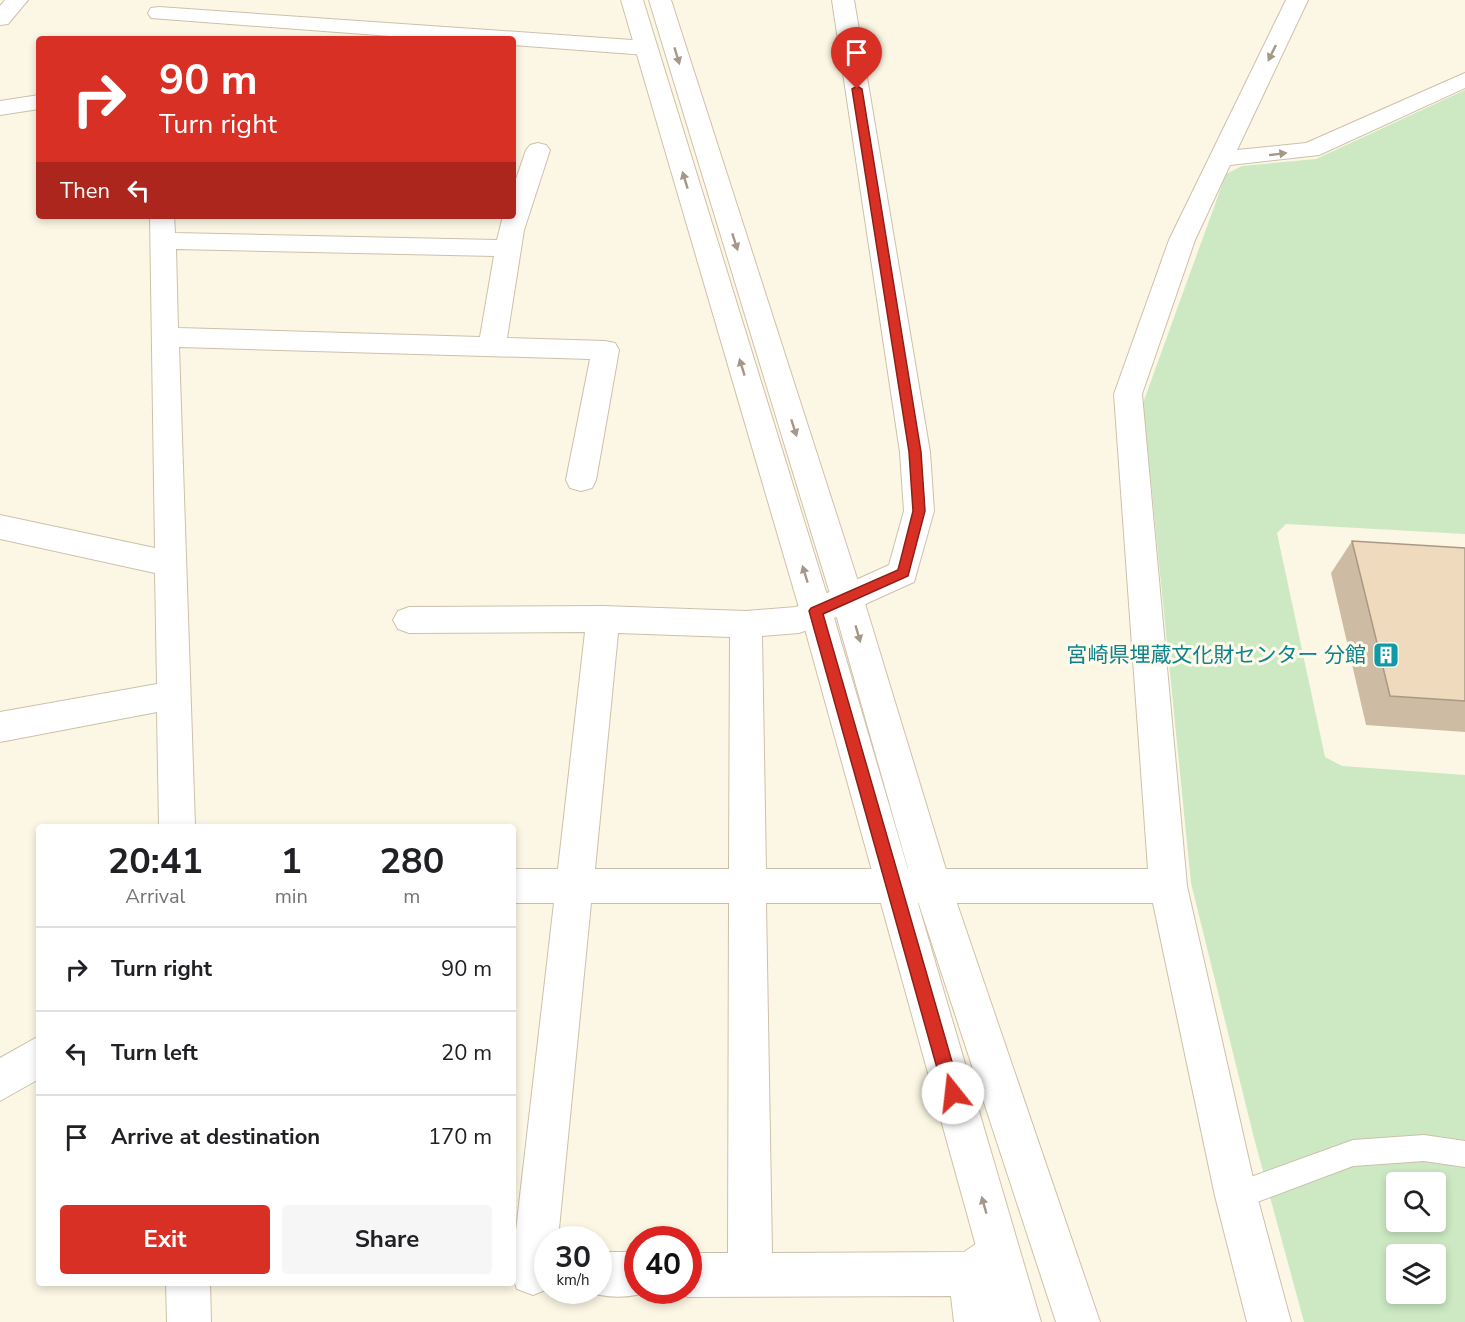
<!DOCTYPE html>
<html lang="en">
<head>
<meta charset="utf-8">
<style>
	:root { --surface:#fff; --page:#f6f6f6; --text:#202124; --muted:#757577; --line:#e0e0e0; --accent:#d93025 }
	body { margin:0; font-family:"Nunito Sans","Noto Sans JP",sans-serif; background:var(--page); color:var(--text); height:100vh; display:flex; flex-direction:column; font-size:22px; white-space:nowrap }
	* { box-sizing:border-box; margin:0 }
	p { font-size:20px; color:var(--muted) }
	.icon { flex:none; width:33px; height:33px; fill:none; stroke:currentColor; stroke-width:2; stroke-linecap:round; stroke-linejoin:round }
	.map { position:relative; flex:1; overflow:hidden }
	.details { position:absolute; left:36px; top:824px; width:480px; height:462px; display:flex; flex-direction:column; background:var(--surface); border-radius:6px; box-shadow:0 3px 9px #0003 }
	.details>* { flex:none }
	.banner { position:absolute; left:36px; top:36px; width:480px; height:183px; border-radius:6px; box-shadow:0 3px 9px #0003; background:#d93025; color:#fff; overflow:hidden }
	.fabs { position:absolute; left:1386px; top:1172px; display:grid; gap:12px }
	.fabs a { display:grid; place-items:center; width:60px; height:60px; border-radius:6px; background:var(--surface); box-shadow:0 3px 9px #0003; font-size:30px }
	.speed { position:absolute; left:534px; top:1226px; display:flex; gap:12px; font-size:30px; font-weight:700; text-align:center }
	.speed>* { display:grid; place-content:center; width:78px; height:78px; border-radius:50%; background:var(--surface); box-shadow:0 3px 9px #0003; line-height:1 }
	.speed small { font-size:15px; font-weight:400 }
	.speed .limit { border:9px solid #d22; background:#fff; color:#111 }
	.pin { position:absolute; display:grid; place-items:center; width:51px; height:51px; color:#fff; margin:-62px -26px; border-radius:50% 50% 50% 0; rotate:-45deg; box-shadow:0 0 6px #0007 }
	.pin .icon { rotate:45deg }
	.me { position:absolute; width:66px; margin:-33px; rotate:344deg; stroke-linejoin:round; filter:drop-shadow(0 0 4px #0008) }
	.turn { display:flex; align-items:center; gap:21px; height:126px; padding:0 24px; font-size:27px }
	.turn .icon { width:78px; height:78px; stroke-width:2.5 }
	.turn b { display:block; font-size:42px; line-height:51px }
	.then { display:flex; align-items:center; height:57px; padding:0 24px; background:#0003; gap:12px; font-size:22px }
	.eta { display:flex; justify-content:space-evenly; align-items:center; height:102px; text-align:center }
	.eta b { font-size:36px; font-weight:700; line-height:42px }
	.primary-button { display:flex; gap:12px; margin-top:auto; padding:12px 24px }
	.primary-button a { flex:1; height:69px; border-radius:6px; background:var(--accent); color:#fff; font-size:24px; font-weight:700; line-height:69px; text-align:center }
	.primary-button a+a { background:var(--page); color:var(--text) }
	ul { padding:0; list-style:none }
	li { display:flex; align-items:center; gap:18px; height:84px; padding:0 24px; border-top:2px solid var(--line) }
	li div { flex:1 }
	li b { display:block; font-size:22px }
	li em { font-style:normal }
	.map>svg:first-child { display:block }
</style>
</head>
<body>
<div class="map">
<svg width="1465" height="1322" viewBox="0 0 1465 1322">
	<rect width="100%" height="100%" fill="#fcf7e4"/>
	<path fill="#cce9c3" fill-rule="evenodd" d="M 1465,90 L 1465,534 L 1286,524 L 1277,533 L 1325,757 L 1342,766 L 1465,775 L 1465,1322 L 1304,1322 L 1254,1138 L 1191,883 L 1143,403 L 1226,174 L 1242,166 L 1316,159 ZM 1396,1182 L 1436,1182 L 1436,1221 L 1396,1221 ZM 1396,1254 L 1436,1254 L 1436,1293 L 1396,1293 Z"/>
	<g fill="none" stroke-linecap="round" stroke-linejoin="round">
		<defs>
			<path id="lane" d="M 1424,1135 L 1465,1141 L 1465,1167 L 1424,1161 L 1353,1166 L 1236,1210 L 1226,1206 L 1222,1196 L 1226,1186 L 1353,1140 Z"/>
			<g id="street">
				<path d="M 5,0 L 28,0 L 8,24 L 0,25 L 0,6 Z"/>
				<path d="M 832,0 L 854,0 L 930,452 L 934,511 L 914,582 L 810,629 L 799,633 L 762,636 L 766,869 L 1148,869 L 1114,394 L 1169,240 L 1286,0 L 1308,0 L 1237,150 L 1306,143 L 1465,73 L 1465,88 L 1319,155 L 1230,165 L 1195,240 L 1142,394 L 1187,886 L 1257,1196 L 1291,1322 L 1247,1322 L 1215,1196 L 1153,903 L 766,903 L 772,1253 L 964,1252 L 983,1239 L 998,1232 L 1013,1239 L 1020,1254 L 1013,1269 L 993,1284 L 998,1322 L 954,1322 L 951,1296 L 688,1297 L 672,1291 L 688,1290 L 688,1253 L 728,1253 L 729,903 L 591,903 L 558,1239 L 548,1239 L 548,1289 L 533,1295 L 517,1289 L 513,1278 L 513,1256 L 554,903 L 513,903 L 513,869 L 558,869 L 585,632 L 409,633 L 398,629 L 393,620 L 398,611 L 409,607 L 603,606 L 746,611 L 796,607 L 889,565 L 904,511 L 900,452 ZM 618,633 L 730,637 L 729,869 L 595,869 Z"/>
				<path d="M 159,7 L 646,41 L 654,43 L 657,48 L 654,53 L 646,55 L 513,45 L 513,39 L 430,39 L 151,18 L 148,13 L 151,8 Z"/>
				<path d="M 39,95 L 39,109 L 0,115 L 0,101 Z"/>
				<path d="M 538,143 L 546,145 L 550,150 L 524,230 L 507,338 L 605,341 L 615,343 L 619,350 L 596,480 L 592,488 L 581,491 L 570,488 L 566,480 L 590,359 L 179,347 L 195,826 L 159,826 L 157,712 L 0,742 L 0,712 L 157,684 L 155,573 L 0,539 L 0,515 L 155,548 L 150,216 L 174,216 L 175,233 L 497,240 L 503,216 L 513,216 L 513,188 L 526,150 L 530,145 ZM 176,249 L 494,256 L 480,337 L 178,328 Z"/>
				<path d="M 39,1036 L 39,1079 L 0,1101 L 0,1058 Z"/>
				<path d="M 598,1252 L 638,1252 L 638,1290 L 653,1290 C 631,1299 605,1299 583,1290 L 598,1290 Z"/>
				<path d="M 166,1282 L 210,1282 L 211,1322 L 167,1322 Z"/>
			</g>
			<g id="secondary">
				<path d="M 621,0 L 643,0 L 832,611 L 1041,1322 L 997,1322 L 800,611 Z"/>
				<path d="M 649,0 L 671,0 L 863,597 L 951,886 L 1100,1322 L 1056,1322 L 913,886 L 831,597 Z"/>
			</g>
		</defs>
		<use href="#lane" stroke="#cdc0ab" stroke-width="2"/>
		<use href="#street" stroke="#cdc0ab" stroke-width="2"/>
		<use href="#secondary" stroke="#d0c1a8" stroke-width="2"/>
		<use href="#lane" fill="#fff" fill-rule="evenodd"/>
		<use href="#street" fill="#fff" fill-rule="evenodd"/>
		<use href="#secondary" fill="#fff" fill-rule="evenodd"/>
	</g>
	<path fill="#cebba3" d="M 1352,541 L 1465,548 L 1465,732 L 1366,725 L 1331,573 Z"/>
	<path fill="#f0dabd" stroke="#a89984" stroke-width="1.5" d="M 1352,541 L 1465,548 L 1465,701 L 1390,696 Z"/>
	<defs><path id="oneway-solid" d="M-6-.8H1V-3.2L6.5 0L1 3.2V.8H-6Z" transform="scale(1.5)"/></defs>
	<g fill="#a59889">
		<use href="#oneway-solid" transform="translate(1272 53) rotate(116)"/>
		<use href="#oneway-solid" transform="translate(677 56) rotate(73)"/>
		<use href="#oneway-solid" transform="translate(1278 154) rotate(-7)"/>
		<use href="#oneway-solid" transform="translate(685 180) rotate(-107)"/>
		<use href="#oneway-solid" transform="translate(735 242) rotate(72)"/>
		<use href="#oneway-solid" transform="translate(742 367) rotate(-107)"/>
		<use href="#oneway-solid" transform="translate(794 428) rotate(72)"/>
		<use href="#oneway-solid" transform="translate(805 574) rotate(-107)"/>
		<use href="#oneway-solid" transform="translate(858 634) rotate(74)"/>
		<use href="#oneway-solid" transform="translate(984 1205) rotate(-106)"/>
	</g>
	<path fill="#d93025" stroke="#8d1f18" stroke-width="1.5" d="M 857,86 L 862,89 L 921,452 L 925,511 L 908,576 L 823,614 L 961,1093 L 959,1099 L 953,1101 L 947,1099 L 944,1093 L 809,611 L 811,608 L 898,570 L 913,511 L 909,452 L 852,89 Z"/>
	<defs>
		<symbol id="building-square" viewBox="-11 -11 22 22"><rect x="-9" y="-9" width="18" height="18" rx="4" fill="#0f9aa8" stroke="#fffaea"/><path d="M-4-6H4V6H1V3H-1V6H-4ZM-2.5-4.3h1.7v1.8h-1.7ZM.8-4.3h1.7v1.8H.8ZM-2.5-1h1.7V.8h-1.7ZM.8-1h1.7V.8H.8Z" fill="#fff"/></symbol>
	</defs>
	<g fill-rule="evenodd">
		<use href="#building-square" x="1371" y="640" width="30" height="30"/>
	</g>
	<g text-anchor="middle" stroke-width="6" stroke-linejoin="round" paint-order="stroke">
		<g font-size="21" fill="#0d838f" stroke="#fffaea" text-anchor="end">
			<text x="1366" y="662">宮崎県埋蔵文化財センター 分館</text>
		</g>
	</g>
</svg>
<div class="fabs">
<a><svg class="icon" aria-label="search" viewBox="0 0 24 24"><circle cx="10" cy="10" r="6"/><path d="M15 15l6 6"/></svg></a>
<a><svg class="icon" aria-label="layers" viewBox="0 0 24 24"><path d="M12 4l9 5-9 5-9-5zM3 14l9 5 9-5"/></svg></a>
</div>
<div class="speed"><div>30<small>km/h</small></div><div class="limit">40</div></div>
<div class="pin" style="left:857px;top:89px;background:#d93025"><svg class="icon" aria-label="arrive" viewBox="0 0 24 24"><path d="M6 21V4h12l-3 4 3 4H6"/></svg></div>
<svg class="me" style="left:953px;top:1093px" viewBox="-20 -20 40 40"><circle r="19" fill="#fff"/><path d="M0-13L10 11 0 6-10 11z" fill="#d93025"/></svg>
<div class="banner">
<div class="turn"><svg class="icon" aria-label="right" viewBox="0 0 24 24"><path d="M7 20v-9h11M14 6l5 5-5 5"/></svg><div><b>90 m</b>Turn right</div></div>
<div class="then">Then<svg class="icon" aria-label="left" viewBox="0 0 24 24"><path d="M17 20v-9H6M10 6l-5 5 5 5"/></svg></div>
</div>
<section class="details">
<div class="eta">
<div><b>20:41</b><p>Arrival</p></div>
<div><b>1</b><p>min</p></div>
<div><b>280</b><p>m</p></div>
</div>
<ul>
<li><svg class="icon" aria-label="right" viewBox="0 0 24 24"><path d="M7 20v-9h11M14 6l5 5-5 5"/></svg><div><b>Turn right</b></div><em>90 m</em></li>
<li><svg class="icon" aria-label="left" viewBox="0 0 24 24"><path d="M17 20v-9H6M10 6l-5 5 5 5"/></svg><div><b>Turn left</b></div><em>20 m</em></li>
<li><svg class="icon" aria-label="arrive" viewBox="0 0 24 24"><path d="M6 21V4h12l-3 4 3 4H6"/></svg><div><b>Arrive at destination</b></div><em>170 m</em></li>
</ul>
<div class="primary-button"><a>Exit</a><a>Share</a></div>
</section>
</div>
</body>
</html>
